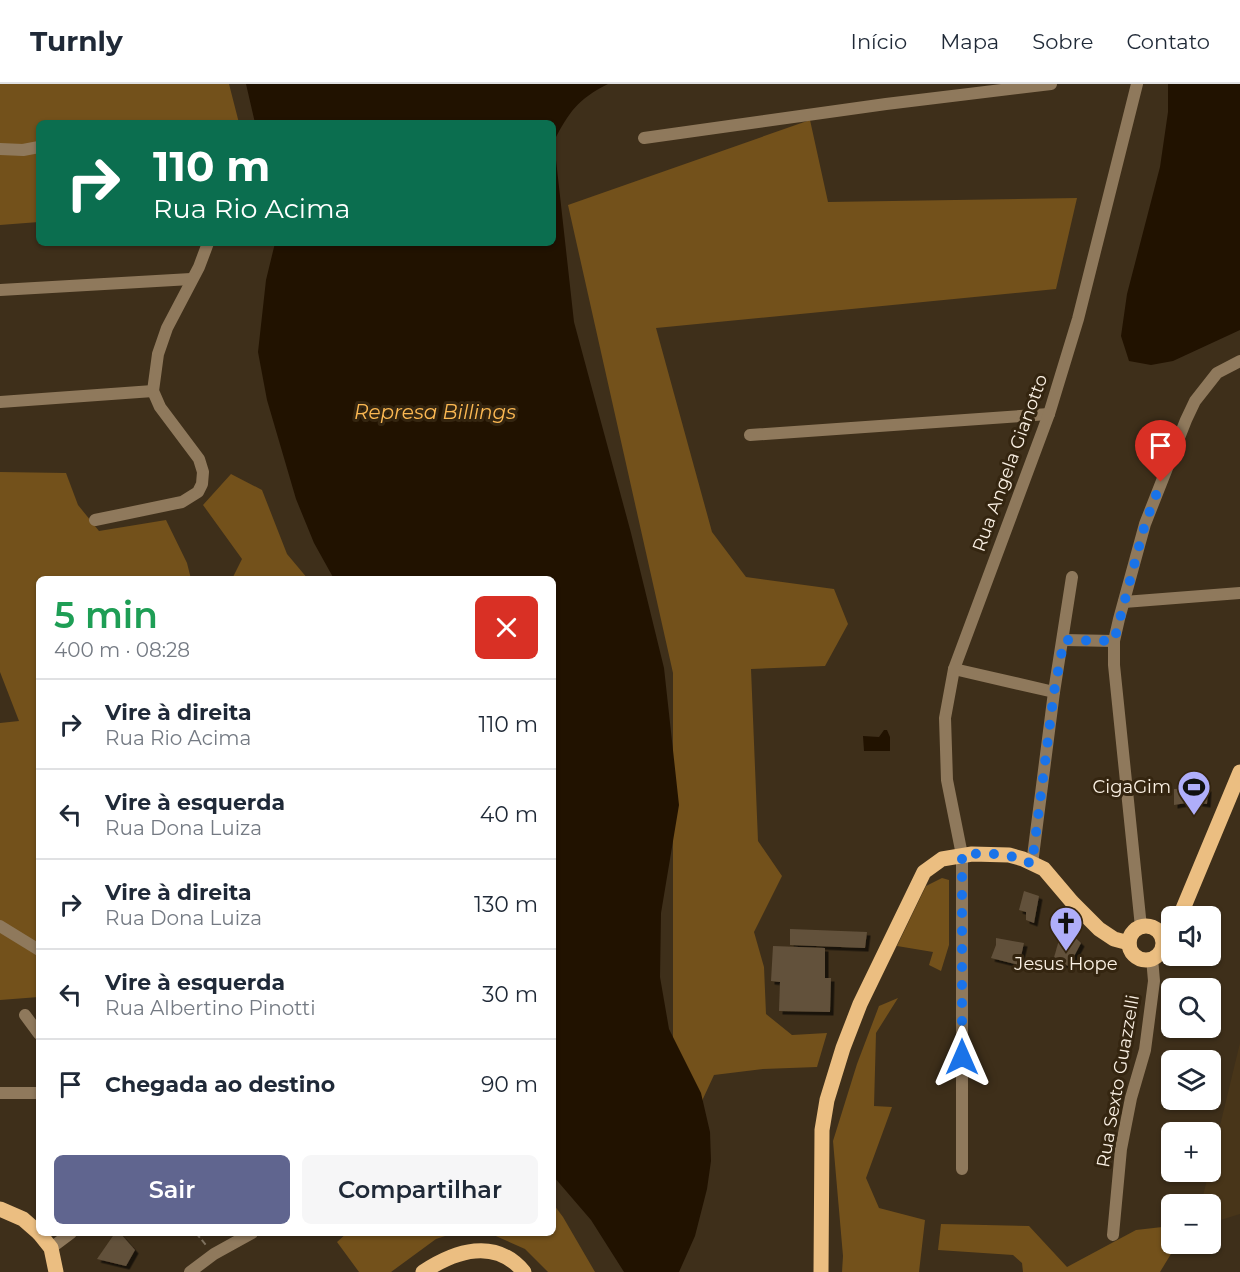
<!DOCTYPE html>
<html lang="pt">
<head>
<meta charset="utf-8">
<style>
	:root { --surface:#fff; --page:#f6f6f7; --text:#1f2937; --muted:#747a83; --line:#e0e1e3; --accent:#60658f }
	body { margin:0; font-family:Montserrat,sans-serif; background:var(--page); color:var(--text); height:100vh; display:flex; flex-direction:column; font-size:22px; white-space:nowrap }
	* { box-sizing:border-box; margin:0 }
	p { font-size:20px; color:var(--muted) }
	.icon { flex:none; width:33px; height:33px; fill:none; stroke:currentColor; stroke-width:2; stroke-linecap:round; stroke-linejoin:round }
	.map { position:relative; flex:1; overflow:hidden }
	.details { position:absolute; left:36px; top:492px; width:520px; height:660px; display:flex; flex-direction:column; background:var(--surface); border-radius:9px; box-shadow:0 2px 4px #0004 }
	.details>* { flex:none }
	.hud { position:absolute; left:36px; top:36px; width:520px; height:126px; border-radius:9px; box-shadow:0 2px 4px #0004; background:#0b6e4f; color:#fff; overflow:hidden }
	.tools { position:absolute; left:1161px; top:822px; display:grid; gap:12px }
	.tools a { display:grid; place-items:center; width:60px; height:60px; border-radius:9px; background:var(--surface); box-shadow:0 2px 4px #0004; font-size:30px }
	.pin { position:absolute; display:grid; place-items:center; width:51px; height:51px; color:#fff; margin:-62px -26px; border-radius:50% 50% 50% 0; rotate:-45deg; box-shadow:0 0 6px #0007 }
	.pin .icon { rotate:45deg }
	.me { position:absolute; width:66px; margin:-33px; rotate:0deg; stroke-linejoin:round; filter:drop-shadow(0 0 4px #0008) }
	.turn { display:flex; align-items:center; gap:21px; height:126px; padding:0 18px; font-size:27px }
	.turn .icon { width:78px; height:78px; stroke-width:2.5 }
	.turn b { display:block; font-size:42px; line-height:51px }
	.round { display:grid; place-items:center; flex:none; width:63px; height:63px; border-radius:9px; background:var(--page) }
	.headline { display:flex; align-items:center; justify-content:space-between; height:102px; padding:0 18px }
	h1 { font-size:36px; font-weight:600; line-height:45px; color:#1e9e55 }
	.action { display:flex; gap:12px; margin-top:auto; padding:12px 18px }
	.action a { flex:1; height:69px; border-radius:9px; background:var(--accent); color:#fff; font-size:24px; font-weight:600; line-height:69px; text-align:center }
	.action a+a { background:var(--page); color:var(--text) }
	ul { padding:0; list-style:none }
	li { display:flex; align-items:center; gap:18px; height:90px; padding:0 18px; border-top:2px solid var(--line) }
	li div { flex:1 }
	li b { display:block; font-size:22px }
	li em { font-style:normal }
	header { display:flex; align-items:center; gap:36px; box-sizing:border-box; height:84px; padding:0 30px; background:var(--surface); border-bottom:2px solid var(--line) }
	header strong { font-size:28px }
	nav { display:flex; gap:33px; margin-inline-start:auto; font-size:21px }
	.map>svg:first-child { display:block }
</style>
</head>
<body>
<header>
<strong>Turnly</strong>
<nav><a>Início</a><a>Mapa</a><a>Sobre</a><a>Contato</a></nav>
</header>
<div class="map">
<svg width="1240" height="1188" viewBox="0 0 1240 1188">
	<defs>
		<filter id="shadow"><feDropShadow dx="3.5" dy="3.5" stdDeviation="0" flood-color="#0009"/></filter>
	</defs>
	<rect width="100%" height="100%" fill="#3e2f1a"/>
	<path fill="#483519" d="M 1240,959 L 1240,1130 L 1211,1139 L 1210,1120 L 1201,1120 Z"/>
	<g fill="#73511b">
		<path d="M 0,0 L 229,0 L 239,39 L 39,39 L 39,138 L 0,141 Z"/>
		<path d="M 810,36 L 828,118 L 1077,114 L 1056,205 L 656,244 L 712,448 L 746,493 L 834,505 L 848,540 L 825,582 L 751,585 L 758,757 L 782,792 L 754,848 L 764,883 L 766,930 L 792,951 L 827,949 L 817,983 L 763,985 L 714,991 L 701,1019 L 673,999 L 673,589 L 568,121 Z"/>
		<path d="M 0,388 L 66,389 L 78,421 L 99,447 L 166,436 L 187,479 L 191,495 L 39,495 L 39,913 L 0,916 L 0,639 L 19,637 L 0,588 Z"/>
		<path d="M 231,390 L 262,406 L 287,470 L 308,495 L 232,495 L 242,475 L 203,421 Z"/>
		<path d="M 942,794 L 949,796 L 949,861 L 941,887 L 929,881 L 933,868 L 897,862 L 926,802 Z"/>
		<path d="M 898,914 L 876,949 L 874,1022 L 892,1023 L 866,1094 L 879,1124 L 925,1136 L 919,1188 L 842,1188 L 843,1172 L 833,1057 L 857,980 L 879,922 Z"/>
		<path d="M 554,1121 L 563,1133 L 595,1188 L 548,1188 L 525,1165 L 489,1149 L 554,1149 Z"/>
		<path d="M 941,1140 L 1029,1142 L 1067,1183 L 1136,1146 L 1171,1142 L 1172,1160 L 1177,1160 L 1160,1188 L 1023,1188 L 1022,1179 L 1013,1171 L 938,1166 Z"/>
		<path d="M 347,1149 L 454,1149 L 436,1155 L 391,1188 L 359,1188 L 337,1158 Z"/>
	</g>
	<g fill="#211200">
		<path d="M 246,0 L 608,0 C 578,15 569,28 554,57 L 554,39 L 255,39 Z"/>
		<path d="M 1168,0 L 1240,0 L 1240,246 L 1173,277 L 1151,281 L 1129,277 L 1121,252 L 1127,210 L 1160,83 L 1168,28 Z"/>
		<path d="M 554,58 L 574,238 L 631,449 L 664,584 L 679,721 L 661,829 L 660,893 L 669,945 L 701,1009 L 710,1048 L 711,1077 L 707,1105 L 695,1152 L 679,1188 L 624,1188 L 591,1136 L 554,1093 L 554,495 L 334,495 L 314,459 L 296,415 L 267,316 L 258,268 L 266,196 L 275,159 L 554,159 Z"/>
		<path d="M 884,646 L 887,646 L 890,653 L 890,667 L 864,667 L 863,652 L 879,653 Z"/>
	</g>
	<g fill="#62513b" filter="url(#shadow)">
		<path d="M 1208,704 L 1207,720 L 1192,718 L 1174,721 L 1174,705 Z"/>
		<path d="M 1024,807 L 1039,812 L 1034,839 L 1026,836 L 1026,828 L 1019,826 Z"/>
		<path d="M 1063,842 L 1081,859 L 1069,882 L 1053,877 Z"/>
		<path d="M 790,845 L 867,848 L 865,864 L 790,861 Z"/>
		<path d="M 996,854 L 1024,859 L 1019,881 L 991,874 L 996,861 Z"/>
		<path d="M 773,862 L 825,864 L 825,894 L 831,894 L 830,928 L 779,927 L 780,898 L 771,897 Z"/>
		<path d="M 115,1149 L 120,1149 L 135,1166 L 126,1182 L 97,1175 Z"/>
	</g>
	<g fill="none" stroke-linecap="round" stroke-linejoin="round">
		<path stroke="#7f725f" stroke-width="2" stroke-dasharray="6 3" stroke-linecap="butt" d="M 196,1149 L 206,1161"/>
		<g stroke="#8f795c" stroke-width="12">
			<path d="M 644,54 L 886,20 L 1051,0"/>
			<path d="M 0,65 L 23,66 L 39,63"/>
			<path d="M 0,206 L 191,195"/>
			<path d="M 0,318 L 153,307"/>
			<path d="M 750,351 L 1049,330"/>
			<path d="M 95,436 L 182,418 L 198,408 L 202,400 L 203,388 L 199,375 L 160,323 L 153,307 L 158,270 L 167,244 L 199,183 L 208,159"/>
			<path d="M 1124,518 L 1240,509"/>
			<path d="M 1064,556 L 1114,557"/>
			<path d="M 954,585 L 1054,608"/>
			<path d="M 1032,780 L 1054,608 L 1072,493"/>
			<path d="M 0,842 L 39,866"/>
			<path d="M 1141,843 L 1114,581 L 1114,557 L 1119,535 L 1145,440 L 1186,336 L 1195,317 L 1217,289 L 1240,277"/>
			<path d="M 25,931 L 39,950"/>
			<path d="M 0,1009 L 39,1009"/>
			<path d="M 962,1085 L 962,771 L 947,696 L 945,634 L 954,585 L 1049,330 L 1078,235 L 1137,0"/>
			<path d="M 1113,1151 L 1121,1065 L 1131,1014 L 1145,966 L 1154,897 L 1152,874"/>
			<path d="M 51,1164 L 71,1149"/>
			<path d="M 190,1188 L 214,1170 L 252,1149"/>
		</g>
		<g stroke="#ebbe81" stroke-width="15">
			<path d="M 1180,832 L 1240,688"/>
			<circle cx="1146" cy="859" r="17"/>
			<path d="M 0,1125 L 23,1135 L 39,1149"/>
			<path d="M 39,1149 L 51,1164 L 56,1188"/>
			<path d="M 423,1188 C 455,1167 495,1153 524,1188"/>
			<path d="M 821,1188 L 822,1046 L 827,1016 L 843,964 L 860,920 L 924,788 L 942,775 L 972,770 L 1009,771 L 1023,775 L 1044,785 L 1072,818 L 1099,845 L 1114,855 L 1129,859"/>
		</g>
	</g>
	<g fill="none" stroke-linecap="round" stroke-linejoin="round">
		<path stroke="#1a73e8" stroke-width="10" stroke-dasharray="0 18" d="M 962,973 L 962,771 C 985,768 1011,769 1032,780 L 1054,608 L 1064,556 L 1114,557 L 1145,440 L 1161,398"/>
	</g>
	<defs>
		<symbol id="stadium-pin" viewBox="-11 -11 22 30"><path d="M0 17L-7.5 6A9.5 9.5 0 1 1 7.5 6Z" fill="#afaefa" stroke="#342510"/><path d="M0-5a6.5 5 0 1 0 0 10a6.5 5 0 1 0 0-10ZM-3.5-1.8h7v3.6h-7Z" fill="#111"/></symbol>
		<symbol id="church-pin" viewBox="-11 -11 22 30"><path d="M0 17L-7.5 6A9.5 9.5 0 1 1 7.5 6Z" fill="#afaefa" stroke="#342510"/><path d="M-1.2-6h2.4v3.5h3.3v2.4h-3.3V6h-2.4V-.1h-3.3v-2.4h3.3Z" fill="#111"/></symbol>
	</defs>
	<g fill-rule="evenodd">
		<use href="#stadium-pin" x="1175" y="684" width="38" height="52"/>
		<use href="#church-pin" x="1047" y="820" width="38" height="52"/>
	</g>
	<g text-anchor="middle" stroke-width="6" stroke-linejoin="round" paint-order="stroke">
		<g font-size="18" fill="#fbf1e4" stroke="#342510">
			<text transform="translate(1010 379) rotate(-70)" y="6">Rua Angela Gianotto</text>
			<text transform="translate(1118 997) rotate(-80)" y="6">Rua Sexto Guazzelli</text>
		</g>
		<g font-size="18" fill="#fbf1e4" stroke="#342510" text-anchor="end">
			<text x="1171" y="709">CigaGim</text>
			<text x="1066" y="886" text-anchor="middle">Jesus Hope</text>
		</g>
		<g font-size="20" font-style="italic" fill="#fcb852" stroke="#342510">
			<text x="435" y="335">Represa Billings</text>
		</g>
	</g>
</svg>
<div class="tools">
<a><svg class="icon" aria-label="sound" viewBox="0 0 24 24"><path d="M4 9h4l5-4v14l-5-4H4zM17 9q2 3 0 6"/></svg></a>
<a><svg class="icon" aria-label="search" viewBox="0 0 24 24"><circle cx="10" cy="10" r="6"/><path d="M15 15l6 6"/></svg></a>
<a><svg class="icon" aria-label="layers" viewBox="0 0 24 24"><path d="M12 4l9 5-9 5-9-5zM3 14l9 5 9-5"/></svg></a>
<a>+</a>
<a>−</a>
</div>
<div class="pin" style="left:1161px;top:398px;background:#d93025"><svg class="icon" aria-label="arrive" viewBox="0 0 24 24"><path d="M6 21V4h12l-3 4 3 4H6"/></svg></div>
<svg class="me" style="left:962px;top:973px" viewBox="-20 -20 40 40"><path d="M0-17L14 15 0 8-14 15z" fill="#1a73e8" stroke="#fff" stroke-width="4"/></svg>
<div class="hud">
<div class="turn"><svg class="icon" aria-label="right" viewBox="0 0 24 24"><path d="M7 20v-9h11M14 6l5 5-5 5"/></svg><div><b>110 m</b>Rua Rio Acima</div></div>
</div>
<section class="details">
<div class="headline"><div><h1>5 min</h1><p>400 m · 08:28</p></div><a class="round" style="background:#d93025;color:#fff"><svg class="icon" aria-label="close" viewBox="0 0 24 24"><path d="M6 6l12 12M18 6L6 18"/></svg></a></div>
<ul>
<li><svg class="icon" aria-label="right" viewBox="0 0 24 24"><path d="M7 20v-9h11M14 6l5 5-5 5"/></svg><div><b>Vire à direita</b><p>Rua Rio Acima</p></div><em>110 m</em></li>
<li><svg class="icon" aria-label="left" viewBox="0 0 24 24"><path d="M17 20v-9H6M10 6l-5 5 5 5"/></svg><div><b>Vire à esquerda</b><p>Rua Dona Luiza</p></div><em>40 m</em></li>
<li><svg class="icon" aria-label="right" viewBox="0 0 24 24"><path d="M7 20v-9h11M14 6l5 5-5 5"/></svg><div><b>Vire à direita</b><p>Rua Dona Luiza</p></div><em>130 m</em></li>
<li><svg class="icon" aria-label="left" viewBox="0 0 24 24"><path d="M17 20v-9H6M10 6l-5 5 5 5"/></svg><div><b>Vire à esquerda</b><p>Rua Albertino Pinotti</p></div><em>30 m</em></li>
<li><svg class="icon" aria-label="arrive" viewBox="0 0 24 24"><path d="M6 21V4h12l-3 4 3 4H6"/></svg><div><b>Chegada ao destino</b></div><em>90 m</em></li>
</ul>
<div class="action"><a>Sair</a><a>Compartilhar</a></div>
</section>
</div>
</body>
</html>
